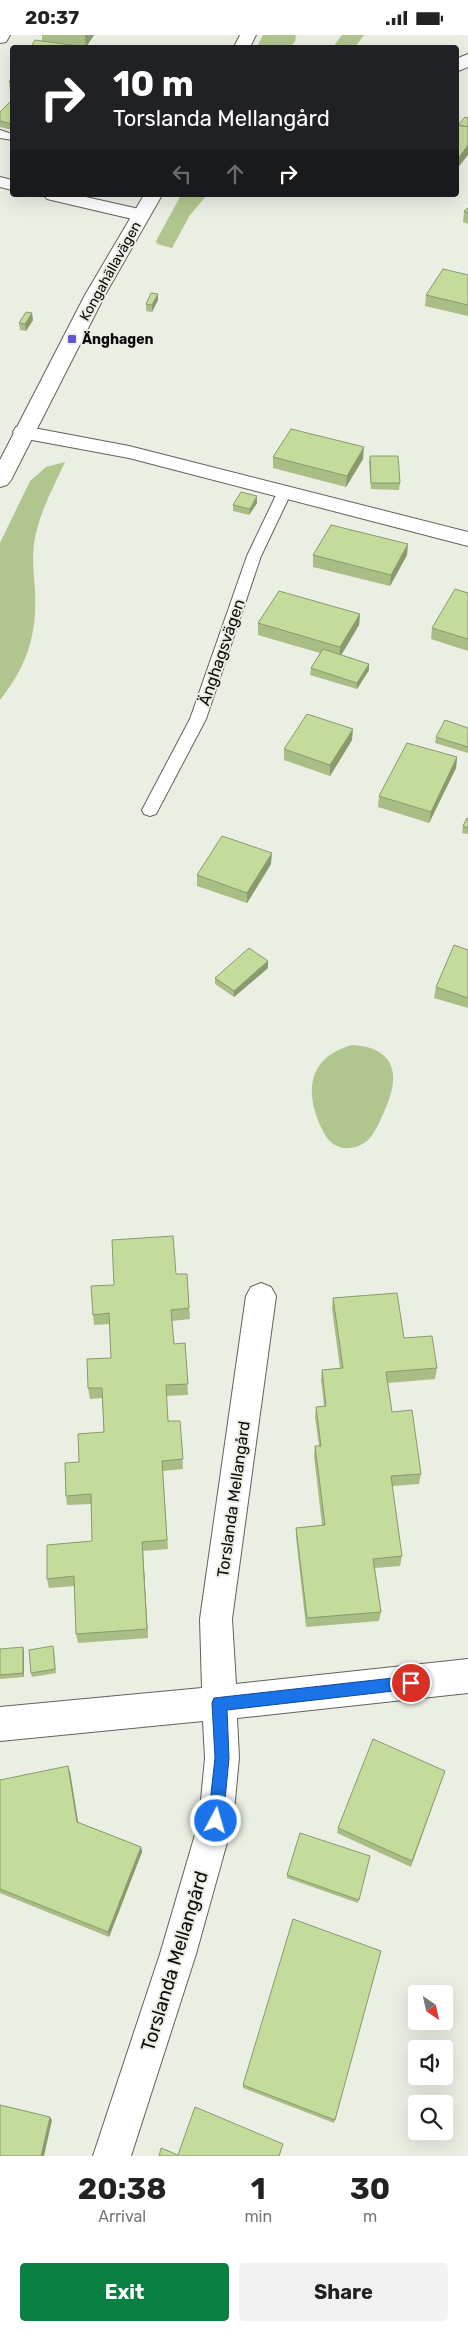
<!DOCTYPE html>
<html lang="en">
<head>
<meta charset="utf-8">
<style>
	:root { --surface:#fff; --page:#f2f2f2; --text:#222; --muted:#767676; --accent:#0b8043 }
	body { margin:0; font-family:Rubik,sans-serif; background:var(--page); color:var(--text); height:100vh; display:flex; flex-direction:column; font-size:19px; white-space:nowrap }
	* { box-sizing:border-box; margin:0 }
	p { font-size:16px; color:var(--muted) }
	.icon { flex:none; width:28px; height:28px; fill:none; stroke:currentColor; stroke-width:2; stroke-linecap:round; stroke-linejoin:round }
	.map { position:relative; height:2121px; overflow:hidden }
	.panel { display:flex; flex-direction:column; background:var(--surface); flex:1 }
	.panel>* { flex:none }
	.banner { position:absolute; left:10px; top:10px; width:449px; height:152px; border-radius:5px; box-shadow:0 5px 20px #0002; background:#202124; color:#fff; overflow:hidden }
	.needle { width:32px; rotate:146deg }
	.fabs { position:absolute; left:408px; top:1950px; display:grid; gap:10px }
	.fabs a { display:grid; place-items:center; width:45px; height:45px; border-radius:5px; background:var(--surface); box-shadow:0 5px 20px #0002; font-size:25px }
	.pin { position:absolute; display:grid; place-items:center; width:42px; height:42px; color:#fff; margin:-21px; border:2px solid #fff; border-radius:50%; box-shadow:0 1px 5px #0007 }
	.me { position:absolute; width:55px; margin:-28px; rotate:6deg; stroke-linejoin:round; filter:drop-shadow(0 0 4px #0008) }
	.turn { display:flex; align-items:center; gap:18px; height:105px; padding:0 20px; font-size:22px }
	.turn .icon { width:65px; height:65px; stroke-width:2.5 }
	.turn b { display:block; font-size:35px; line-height:42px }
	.lanes { display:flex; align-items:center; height:48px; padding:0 20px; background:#0003; justify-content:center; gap:25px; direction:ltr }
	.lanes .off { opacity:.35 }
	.eta { display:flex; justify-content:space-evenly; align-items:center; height:85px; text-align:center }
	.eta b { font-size:30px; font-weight:700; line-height:35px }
	.action { display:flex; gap:10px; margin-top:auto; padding:10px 20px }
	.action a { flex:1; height:58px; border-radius:5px; background:var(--accent); color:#fff; font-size:20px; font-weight:700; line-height:58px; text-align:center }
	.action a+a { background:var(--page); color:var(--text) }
	.status { display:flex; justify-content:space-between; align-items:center; height:35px; padding:0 25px; background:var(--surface); direction:ltr }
	.status svg { height:14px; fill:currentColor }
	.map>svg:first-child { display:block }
</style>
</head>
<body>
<div class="status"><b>20:37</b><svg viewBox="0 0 49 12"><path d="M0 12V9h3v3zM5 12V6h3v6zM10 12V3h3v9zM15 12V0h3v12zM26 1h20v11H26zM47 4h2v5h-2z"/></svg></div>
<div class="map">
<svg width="468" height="2121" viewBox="0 0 468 2121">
	<rect width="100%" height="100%" fill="#eaeee3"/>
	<g fill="#b1c58f">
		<path d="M 263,0 L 296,0 L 295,7 L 290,12 L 257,12 Z"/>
		<path d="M 342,0 L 364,0 L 355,12 L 333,12 Z"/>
		<path d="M 181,160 L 207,160 L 190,180 L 172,213 L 157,209 L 156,206 Z"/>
		<path d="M 65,427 C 53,453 38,480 34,509 C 32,524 34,540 35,555 C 37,600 28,629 0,665 L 0,508 L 30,446 L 46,432 Z"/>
		<path d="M 352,1010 C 392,1012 401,1036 387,1070 C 382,1081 377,1095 369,1104 C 354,1118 333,1116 324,1098 C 304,1059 306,1023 352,1010 Z"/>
	</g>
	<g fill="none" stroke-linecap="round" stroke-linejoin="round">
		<defs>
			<g id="lane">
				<path d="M 0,95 L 12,99 L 12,105 L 0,103 Z"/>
				<path d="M 285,451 L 292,456 L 261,521 L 206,684 L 156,779 L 150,781 L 144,779 L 142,775 L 190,684 L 247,521 L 278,456 Z"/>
			</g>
			<g id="street">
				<path d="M 0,0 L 10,0 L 6,7 L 0,8 Z"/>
				<path d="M 468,19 L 468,32 L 456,37 L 456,24 Z"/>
				<path d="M 0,142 L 12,145 L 12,155 L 0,152 Z"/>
				<path d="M 44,160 L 77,160 L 148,176 L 150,180 L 148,184 L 141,186 L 47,164 Z"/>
				<path d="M 23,391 L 129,411 L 468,497 L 468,511 L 129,423 L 16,402 L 13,397 L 16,392 Z"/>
				<path d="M 261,1248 L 271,1252 L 276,1261 L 232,1584 L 236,1649 L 468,1624 L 468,1658 L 237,1683 L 239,1723 L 233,1786 L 196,1919 L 131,2121 L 93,2121 L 160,1919 L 199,1786 L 205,1723 L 203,1686 L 0,1706 L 0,1672 L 202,1653 L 200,1584 L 246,1261 L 251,1252 Z"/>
			</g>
			<g id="secondary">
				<path d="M 240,0 L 256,0 L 250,12 L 234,12 Z"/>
				<path d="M 144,160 L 162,160 L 105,260 L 11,445 L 7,450 L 0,452 L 0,425 L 85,260 Z"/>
			</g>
		</defs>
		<use href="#lane" stroke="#60635a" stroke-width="2"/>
		<use href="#street" stroke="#60635a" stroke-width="2"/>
		<use href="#secondary" stroke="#60635a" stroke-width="2"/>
		<use href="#lane" fill="#fff" fill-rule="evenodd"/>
		<use href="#street" fill="#fff" fill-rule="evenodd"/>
		<use href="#secondary" fill="#fff" fill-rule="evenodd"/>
	</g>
	<g fill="#a9bd85">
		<path d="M 42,0 L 94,0 L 86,12 L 42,6 Z"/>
		<path d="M 12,42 L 12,58 L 10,58 L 9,47 Z"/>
		<path d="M 12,65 L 12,95 L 0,92 L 0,77 Z"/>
		<path d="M 468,173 L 468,189 L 463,187 L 464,176 Z"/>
		<path d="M 468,240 L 468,281 L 425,271 L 426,260 Z"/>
		<path d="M 158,259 L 158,265 L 152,277 L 146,276 L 146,269 Z"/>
		<path d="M 33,285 L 26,296 L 20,295 L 19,288 Z"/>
		<path d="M 370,421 L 400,448 L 399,455 L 371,454 L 369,428 Z"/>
		<path d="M 273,422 L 363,424 L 346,452 L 273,433 Z"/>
		<path d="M 257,468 L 249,480 L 233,476 L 233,470 Z"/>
		<path d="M 313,520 L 407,520 L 390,551 L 313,532 Z"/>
		<path d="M 468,558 L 468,616 L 431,604 L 432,593 Z"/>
		<path d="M 360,579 L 359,590 L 341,620 L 369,629 L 369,635 L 357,654 L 310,640 L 311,633 L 320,618 L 258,600 L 258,588 Z"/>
		<path d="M 468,693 L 468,718 L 435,708 L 436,702 Z"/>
		<path d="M 352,705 L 330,741 L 284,725 L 284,714 Z"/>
		<path d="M 457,722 L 456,733 L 429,788 L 378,772 L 379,761 Z"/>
		<path d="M 468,784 L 468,799 L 462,798 L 463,791 Z"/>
		<path d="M 271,829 L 247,868 L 197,851 L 197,840 Z"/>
		<path d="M 468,915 L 468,973 L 434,963 L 436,952 Z"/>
		<path d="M 268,926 L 268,933 L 234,962 L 215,949 L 215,943 Z"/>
		<path d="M 176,1239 L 187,1239 L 190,1284 L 172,1286 L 174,1309 L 185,1308 L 188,1360 L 166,1361 L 168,1386 L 180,1386 L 183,1434 L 163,1436 L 168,1514 L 143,1516 L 148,1603 L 78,1608 L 76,1599 L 74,1551 L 49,1553 L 47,1544 L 92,1506 L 91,1469 L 67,1470 L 66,1461 L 79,1427 L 104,1397 L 102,1363 L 90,1364 L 88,1353 L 111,1323 L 110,1289 L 94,1290 L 93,1280 L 114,1250 Z"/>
		<path d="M 333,1263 L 404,1303 L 437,1333 L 435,1344 L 388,1348 L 392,1377 L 421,1439 L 419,1449 L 392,1451 L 402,1521 L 400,1531 L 375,1533 L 381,1577 L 379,1586 L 306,1592 L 296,1502 L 296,1493 L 322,1490 L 314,1421 L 315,1411 L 319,1411 L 315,1382 L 316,1372 L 324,1371 L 321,1345 L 322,1335 L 340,1333 L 332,1274 Z"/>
		<path d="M 0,1614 L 24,1616 L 24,1642 L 0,1644 Z"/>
		<path d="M 54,1615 L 56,1638 L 32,1642 L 31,1638 Z"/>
		<path d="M 445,1736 L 411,1832 L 337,1798 L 338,1793 Z"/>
		<path d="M 70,1737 L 78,1787 L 141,1812 L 142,1817 L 109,1902 L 0,1858 L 0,1745 Z"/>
		<path d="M 370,1821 L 358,1868 L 287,1843 L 287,1840 Z"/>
		<path d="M 381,1916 L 334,2088 L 243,2053 L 243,2050 Z"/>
	</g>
	<g fill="#899a6c">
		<path d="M 86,0 L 94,0 L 86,12 L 85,1 Z"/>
		<path d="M 468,110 L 468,120 L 456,135 L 457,125 Z"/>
		<path d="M 158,259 L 158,265 L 152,277 L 152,270 Z"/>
		<path d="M 32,278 L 33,285 L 26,296 L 25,289 Z"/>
		<path d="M 364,412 L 363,424 L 346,452 L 347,441 Z"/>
		<path d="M 257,461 L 257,468 L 249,480 L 250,474 Z"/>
		<path d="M 408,509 L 407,520 L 390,551 L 391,540 Z"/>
		<path d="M 360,579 L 359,590 L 339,624 L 340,612 Z"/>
		<path d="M 369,629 L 369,635 L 357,654 L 357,648 Z"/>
		<path d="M 353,694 L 352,705 L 330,741 L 330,730 Z"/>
		<path d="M 457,722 L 456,733 L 429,788 L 431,777 Z"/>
		<path d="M 272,818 L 271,829 L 247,868 L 247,858 Z"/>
		<path d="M 268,926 L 268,933 L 234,962 L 234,956 Z"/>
		<path d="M 142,1507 L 143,1516 L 148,1603 L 147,1594 Z"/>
		<path d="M 23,1612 L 24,1616 L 24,1642 L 23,1638 Z"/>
		<path d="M 68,1731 L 70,1737 L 79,1792 L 77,1787 Z"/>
		<path d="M 141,1812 L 142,1817 L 109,1902 L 108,1897 Z"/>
		<path d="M 50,2082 L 52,2085 L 44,2121 L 41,2121 Z"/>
	</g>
	<g fill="#c4dc9b" stroke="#899a6c">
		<path d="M 35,5 L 78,11 L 77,12 L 31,12 Z"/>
		<path d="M 12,42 L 12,48 L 9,47 Z"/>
		<path d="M 12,65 L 12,89 L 0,86 L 0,77 Z"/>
		<path d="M 465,82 L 468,83 L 468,92 L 458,90 Z"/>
		<path d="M 456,90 L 468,92 L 468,110 L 457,125 L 456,124 Z"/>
		<path d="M 468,173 L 468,178 L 464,176 Z"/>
		<path d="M 443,234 L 468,240 L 468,270 L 426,260 Z"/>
		<path d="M 151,258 L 158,259 L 152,270 L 146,269 Z"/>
		<path d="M 26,277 L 32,278 L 25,289 L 19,288 Z"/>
		<path d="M 291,394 L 364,412 L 347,441 L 273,422 Z"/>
		<path d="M 370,421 L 398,421 L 400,448 L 371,448 Z"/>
		<path d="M 241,457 L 257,461 L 250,474 L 233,470 Z"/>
		<path d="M 331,490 L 408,509 L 391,540 L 313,520 Z"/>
		<path d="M 455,554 L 468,558 L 468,604 L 432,593 Z"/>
		<path d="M 279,556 L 360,579 L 340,612 L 258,588 Z"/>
		<path d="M 323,614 L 369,629 L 357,648 L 311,633 Z"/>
		<path d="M 307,679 L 353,694 L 330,730 L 284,714 Z"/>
		<path d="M 445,685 L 468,693 L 468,712 L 436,702 Z"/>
		<path d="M 407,708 L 457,722 L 431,777 L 379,761 Z"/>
		<path d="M 467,783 L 468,784 L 468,793 L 463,791 Z"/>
		<path d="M 222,801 L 272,818 L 247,858 L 197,840 Z"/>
		<path d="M 454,910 L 468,915 L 468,963 L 436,952 Z"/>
		<path d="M 249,913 L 268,926 L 234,956 L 215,943 Z"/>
		<path d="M 173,1201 L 176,1239 L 187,1239 L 189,1273 L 171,1275 L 174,1309 L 185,1308 L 188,1349 L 166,1350 L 168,1386 L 180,1386 L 183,1424 L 162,1426 L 167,1505 L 142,1507 L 147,1594 L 76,1599 L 74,1541 L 47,1544 L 47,1510 L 92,1506 L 91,1459 L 66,1461 L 65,1428 L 79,1427 L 78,1399 L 104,1397 L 102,1353 L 88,1353 L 87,1324 L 111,1323 L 109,1278 L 93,1280 L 91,1251 L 114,1250 L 112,1205 Z"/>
		<path d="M 397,1258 L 404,1303 L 432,1301 L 437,1333 L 386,1337 L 392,1377 L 412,1375 L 421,1439 L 391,1441 L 402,1521 L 373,1524 L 381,1577 L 307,1583 L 296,1493 L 325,1490 L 315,1411 L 321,1411 L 316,1372 L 326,1371 L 322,1335 L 343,1333 L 333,1263 Z"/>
		<path d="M 53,1611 L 55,1634 L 31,1638 L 29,1615 Z"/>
		<path d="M 23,1612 L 23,1638 L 0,1640 L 0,1614 Z"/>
		<path d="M 373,1704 L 445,1736 L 412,1826 L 338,1793 Z"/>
		<path d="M 68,1731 L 77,1787 L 141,1812 L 108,1897 L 0,1854 L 0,1745 Z"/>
		<path d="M 300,1798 L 370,1821 L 359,1865 L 287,1840 Z"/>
		<path d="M 293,1884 L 381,1916 L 335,2085 L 243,2050 Z"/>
		<path d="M 0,2070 L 50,2082 L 41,2121 L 0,2121 Z"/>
		<path d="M 195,2072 L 283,2109 L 279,2121 L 159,2121 L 161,2113 L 178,2120 Z"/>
	</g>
	<path fill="#1a73e8" stroke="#114b97" d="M 411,1641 L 416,1643 L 418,1648 L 416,1652 L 411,1654 L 227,1675 L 229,1723 L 223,1786 L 221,1791 L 216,1793 L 211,1791 L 208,1786 L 215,1723 L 212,1668 L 214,1663 Z"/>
	<rect fill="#6057cf" stroke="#eaeee3" stroke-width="2" x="67" y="299" width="10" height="10" rx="2.5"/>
	<g text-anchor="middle" stroke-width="4" stroke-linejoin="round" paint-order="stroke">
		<g font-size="14" fill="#0b0c09" stroke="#eaeee3">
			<text transform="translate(110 236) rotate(-61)" y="5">Kongahällavägen</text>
		</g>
		<g font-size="14" font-weight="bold" fill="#0b0c09" stroke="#eaeee3" text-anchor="start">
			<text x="82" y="309">Änghagen</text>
		</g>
		<g font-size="16" fill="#0b0c09" stroke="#eaeee3">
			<text transform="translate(221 617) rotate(-71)" y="6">Änghagsvägen</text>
			<text transform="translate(233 1464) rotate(-82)" y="6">Torslanda Mellangård</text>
		</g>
		<g font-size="19" fill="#0b0c09" stroke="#eaeee3">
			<text transform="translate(174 1926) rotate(-73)" y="7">Torslanda Mellangård</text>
		</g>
	</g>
</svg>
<div class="fabs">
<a><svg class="needle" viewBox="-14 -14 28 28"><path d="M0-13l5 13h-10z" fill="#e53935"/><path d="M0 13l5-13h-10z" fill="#767676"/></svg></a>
<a><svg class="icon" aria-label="sound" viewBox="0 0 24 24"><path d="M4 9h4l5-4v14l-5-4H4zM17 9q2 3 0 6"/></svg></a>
<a><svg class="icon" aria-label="search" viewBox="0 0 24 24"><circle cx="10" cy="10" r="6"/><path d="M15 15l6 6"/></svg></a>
</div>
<div class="pin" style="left:411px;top:1648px;background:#d93025"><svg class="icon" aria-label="arrive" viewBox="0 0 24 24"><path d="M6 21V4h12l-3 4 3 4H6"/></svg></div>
<svg class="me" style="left:216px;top:1786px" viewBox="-20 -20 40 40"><circle r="17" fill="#1a73e8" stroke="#fff" stroke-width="3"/><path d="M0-11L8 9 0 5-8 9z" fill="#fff"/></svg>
<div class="banner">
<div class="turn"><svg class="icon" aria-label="right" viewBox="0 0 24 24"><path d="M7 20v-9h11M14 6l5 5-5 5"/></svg><div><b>10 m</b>Torslanda Mellangård</div></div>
<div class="lanes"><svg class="icon off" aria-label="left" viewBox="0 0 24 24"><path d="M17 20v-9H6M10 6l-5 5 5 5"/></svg><svg class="icon off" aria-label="ahead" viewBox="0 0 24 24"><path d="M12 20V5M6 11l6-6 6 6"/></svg><svg class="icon" aria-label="right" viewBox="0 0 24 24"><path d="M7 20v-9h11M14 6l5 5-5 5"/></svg></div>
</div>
</div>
<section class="panel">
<div class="eta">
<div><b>20:38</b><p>Arrival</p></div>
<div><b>1</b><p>min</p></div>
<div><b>30</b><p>m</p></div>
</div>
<div class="action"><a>Exit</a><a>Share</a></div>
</section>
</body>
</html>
